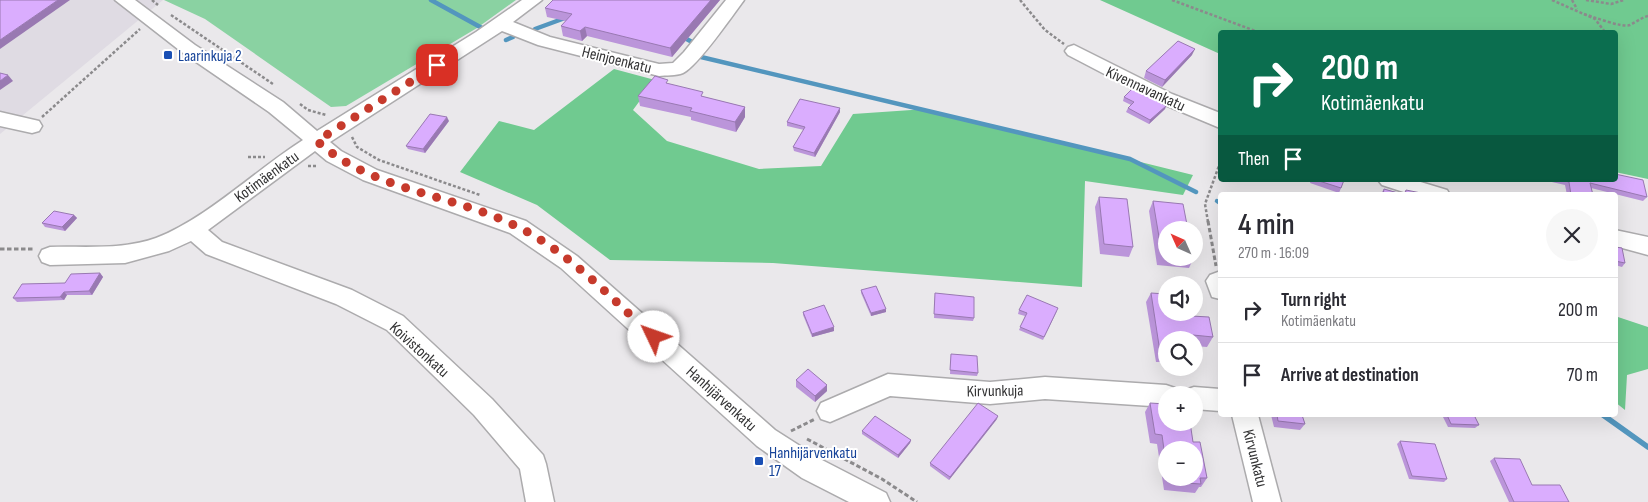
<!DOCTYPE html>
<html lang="en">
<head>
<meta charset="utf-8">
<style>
	:root { --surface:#fff; --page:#f7f7f7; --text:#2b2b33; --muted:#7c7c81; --line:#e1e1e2 }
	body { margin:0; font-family:"Sofia Sans Condensed",sans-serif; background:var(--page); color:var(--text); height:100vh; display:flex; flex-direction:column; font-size:19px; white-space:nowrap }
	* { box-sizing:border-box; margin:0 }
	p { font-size:16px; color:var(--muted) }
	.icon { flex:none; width:28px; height:28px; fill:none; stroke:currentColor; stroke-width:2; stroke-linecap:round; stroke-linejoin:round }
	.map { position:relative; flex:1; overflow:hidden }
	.drawer { position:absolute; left:1218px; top:192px; width:400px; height:225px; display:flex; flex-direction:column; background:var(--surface); border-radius:5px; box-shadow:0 5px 20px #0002 }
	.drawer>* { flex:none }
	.banner { position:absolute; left:1218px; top:30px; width:400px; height:152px; border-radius:5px; box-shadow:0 5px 20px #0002; background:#0b6e4f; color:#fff; overflow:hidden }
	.needle { width:32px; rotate:315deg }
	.fabs { position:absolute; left:1158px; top:221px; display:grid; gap:10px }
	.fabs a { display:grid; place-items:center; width:45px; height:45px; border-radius:50%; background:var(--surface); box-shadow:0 5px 20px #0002; font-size:25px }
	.pin { position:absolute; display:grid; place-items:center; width:42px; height:42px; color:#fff; margin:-21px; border-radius:10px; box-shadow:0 2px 8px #0006 }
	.me { position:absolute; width:55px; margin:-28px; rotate:312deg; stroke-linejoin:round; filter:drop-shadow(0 0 4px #0008) }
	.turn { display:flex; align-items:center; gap:18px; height:105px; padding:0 20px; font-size:22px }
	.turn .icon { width:65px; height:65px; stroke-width:2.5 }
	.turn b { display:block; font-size:35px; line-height:42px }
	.then { display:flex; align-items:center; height:48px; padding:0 20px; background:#0003; gap:10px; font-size:19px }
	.round { display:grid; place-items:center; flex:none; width:52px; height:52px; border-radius:26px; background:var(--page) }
	.head { display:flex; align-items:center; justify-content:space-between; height:85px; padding:0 20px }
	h1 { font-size:30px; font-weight:600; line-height:38px }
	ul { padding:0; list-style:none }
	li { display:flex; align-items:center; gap:15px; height:65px; padding:0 20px; border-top:1px solid var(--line) }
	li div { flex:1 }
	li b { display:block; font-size:19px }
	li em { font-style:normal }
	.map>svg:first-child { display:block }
</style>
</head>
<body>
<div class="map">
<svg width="1648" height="502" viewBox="0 0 1648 502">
	<rect width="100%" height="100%" fill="#eae8eb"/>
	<path fill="#dfdbe3" d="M 0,0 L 163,0 L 0,134 Z"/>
	<path fill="#8ad2a2" d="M 164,0 L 516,0 L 477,28 L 346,106 L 331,107 L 205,19 Z"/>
	<g fill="#70ca90">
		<path d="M 1100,0 L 1648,0 L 1648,179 L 1615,172 L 1615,32 L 1220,32 L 1220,54 Z"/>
		<path d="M 614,69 L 655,80 L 633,110 L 667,141 L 759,169 L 821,166 L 853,114 L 926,109 L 1193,175 L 1183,195 L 1085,181 L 1082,287 L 773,263 L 610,260 L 537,205 L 460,172 L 499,121 L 534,130 Z"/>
		<path d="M 1615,316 L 1648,327 L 1648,369 L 1627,375 L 1625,410 L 1615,402 Z"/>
	</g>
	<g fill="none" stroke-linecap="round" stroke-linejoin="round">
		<g stroke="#5396be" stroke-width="4.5">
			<path d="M 431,0 L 482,28"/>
			<path d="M 535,29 L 565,18"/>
			<path d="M 683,37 L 692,42"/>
			<path d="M 506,40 L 513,37"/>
			<path d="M 701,57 L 1130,159 L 1196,192"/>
			<path d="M 1217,201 L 1220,203"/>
		</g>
		<path stroke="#5396be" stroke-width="5.5" d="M 1603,415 L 1648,447"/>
		<defs>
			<g id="minor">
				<path d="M 115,0 L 135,0 L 195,45 L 283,102 L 317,131 L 476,32 L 522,0 L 542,0 L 513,22 L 550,37 L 659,64 L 673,63 L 684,52 L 726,0 L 744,0 C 733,15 697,67 683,73 C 676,76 666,75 659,76 L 538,45 L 502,31 L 330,142 L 341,151 L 377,170 L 526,221 L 577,256 L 775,430 L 822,460 L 886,493 L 890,502 L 849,502 L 802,478 L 757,446 L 561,268 L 510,233 L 363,180 L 327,161 L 315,151 L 208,230 L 222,242 L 352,290 L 403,316 L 492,399 L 543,455 L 546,464 L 554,502 L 526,502 L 520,469 L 474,415 L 387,330 L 336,304 L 206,254 L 191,241 L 169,251 L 125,263 L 50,265 L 42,262 L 39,256 L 42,250 L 50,247 C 85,246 123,250 156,238 C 206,219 257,169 303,140 L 269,112 L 183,53 Z"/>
				<path d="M 1074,45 L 1172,94 L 1220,113 L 1220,128 L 1158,102 L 1068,55 L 1065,51 L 1068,47 Z"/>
				<path d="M 0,112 L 39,121 L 42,126 L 39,131 L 32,133 L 0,126 Z"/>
				<path d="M 1378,180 L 1414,180 L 1447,190 L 1450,195 L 1413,195 L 1382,185 Z"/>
				<path d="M 1615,230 L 1648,237 L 1648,255 L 1615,246 Z"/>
				<path d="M 1218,272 L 1220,273 L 1220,299 L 1212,297 L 1206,281 L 1210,275 Z"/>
				<path d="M 888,374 L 990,382 L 1045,377 L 1166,385 L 1175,388 L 1178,395 L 1166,395 L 1166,407 L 1045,399 L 990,404 L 890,396 L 830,422 L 821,419 L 817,411 L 821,403 Z"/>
				<path d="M 1194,387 L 1220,389 L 1220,411 L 1194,409 L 1194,395 L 1183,395 L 1185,390 Z"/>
				<path d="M 1232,415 L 1258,415 L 1281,502 L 1253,502 Z"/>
			</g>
		</defs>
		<use href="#minor" stroke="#acabad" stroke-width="3"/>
		<g stroke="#8b8a8c" stroke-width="2.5" stroke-dasharray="3 2" stroke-linecap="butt">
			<path d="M 152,0 L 158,5"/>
			<path d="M 1020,0 L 1045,30 L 1064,44"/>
			<path d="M 1172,0 L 1258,32"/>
			<path d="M 1552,0 L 1595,19 L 1605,32"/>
			<path d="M 1572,0 L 1577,9"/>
			<path d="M 1586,0 L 1611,4 L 1624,0"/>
			<path d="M 1584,14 C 1594,17 1622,28 1630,25 C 1636,22 1641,18 1648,16"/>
			<path d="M 171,15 L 273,84"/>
			<path d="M 300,104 L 308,110 L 326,115"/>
			<path d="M 42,117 L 140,29"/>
			<path d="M 352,137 L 357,147 L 379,160 L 480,195"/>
			<path d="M 248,157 L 265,157"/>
			<path d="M 308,166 L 318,166"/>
			<path d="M 1208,222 L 1205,204 L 1220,163"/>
		</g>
		<g stroke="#8b8a8c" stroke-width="3" stroke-dasharray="4.5 2.5" stroke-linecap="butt">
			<path d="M 1208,221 L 1216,266"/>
			<path d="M 0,249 L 34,249"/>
			<path d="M 791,431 L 815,419"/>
			<path d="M 807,439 L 882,479 L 917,502"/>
		</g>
		<use href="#minor" fill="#fff" fill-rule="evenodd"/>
	</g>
	<g fill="#bb95da" fill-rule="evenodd">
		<path d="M 720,0 L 672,57 L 587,36 L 582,41 L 563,36 L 561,26 L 566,21 L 547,17 L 545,8 Z"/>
		<path d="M 1192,55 L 1162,87 L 1144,78 L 1146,71 Z"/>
		<path d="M 669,84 L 704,97 L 745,107 L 745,117 L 736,132 L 691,120 L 691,117 L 640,106 L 638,96 Z"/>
		<path d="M 1124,97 L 1166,106 L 1165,109 L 1149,124 L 1126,112 L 1128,108 L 1131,105 L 1123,101 Z"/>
		<path d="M 840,108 L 840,112 L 815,157 L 794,151 L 793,147 L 804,130 L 787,126 L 787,122 Z"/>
		<path d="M 449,121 L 425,153 L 408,149 L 406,146 Z"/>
		<path d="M 1311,180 L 1344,180 L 1341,188 L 1339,193 L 1310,183 Z"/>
		<path d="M 1543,180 L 1615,180 L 1647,197 L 1643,201 L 1591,188 L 1593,195 L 1567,195 L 1565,185 Z"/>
		<path d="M 1384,189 L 1403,194 L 1406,190 L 1420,195 L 1381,195 L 1382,192 Z"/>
		<path d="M 1099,197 L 1133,247 L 1129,257 L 1100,254 L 1095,207 Z"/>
		<path d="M 1153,201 L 1166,230 L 1166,258 L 1194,257 L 1189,268 L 1157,265 L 1149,211 Z"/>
		<path d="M 74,215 L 77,218 L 65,231 L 45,227 L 42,223 Z"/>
		<path d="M 1615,247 L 1625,263 L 1622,267 L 1615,265 Z"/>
		<path d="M 100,273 L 103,277 L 92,295 L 67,295 L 64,300 L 17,302 L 13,298 Z"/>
		<path d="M 861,290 L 886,309 L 886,312 L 871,316 L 861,293 Z"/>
		<path d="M 935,293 L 974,318 L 973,321 L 934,318 Z"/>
		<path d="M 1151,293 L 1191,316 L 1213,337 L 1207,347 L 1195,346 L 1194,349 L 1194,340 L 1166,340 L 1166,362 L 1156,362 L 1146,302 Z"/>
		<path d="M 1019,310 L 1057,311 L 1043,340 L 1019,330 L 1025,316 L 1018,314 Z"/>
		<path d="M 803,312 L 834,331 L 812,337 L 803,315 Z"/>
		<path d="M 951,354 L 978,373 L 977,376 L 950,374 Z"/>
		<path d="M 796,380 L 827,385 L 827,391 L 815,402 L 796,387 Z"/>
		<path d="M 1150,403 L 1193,442 L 1207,478 L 1201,487 L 1199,487 L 1195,493 L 1164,490 L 1157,444 L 1150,443 L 1145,412 ZM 1166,450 L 1194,478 L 1166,478 Z"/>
		<path d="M 1271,415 L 1302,415 L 1305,424 L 1300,430 L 1274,427 Z"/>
		<path d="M 1442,415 L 1474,415 L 1479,425 L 1475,428 L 1448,427 Z"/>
		<path d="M 997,419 L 949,480 L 930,466 L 930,463 Z"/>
		<path d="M 862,431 L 911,440 L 910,443 L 898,458 L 862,434 Z"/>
		<path d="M 1400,441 L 1447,479 L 1444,482 L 1409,479 L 1397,444 Z"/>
		<path d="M 1494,458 L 1532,485 L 1569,502 L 1509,502 L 1490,461 Z"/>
	</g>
	<g fill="#9979b2">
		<path d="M 58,0 L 70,0 L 0,49 L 0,40 Z"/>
		<path d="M 711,0 L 720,0 L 672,57 L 670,48 Z"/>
		<path d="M 585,27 L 587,36 L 582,41 L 580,31 Z"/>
		<path d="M 1195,49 L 1192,55 L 1162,87 L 1165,80 Z"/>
		<path d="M 8,75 L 13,81 L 0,90 L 0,81 Z"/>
		<path d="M 1166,106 L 1165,109 L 1149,124 L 1150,120 Z"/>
		<path d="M 745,107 L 745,117 L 736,132 L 735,122 Z"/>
		<path d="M 840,108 L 840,112 L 815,157 L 814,153 Z"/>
		<path d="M 447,117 L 449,121 L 425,153 L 423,149 Z"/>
		<path d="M 74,215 L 77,218 L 65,231 L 62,227 Z"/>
		<path d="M 100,273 L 103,277 L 92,295 L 89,291 Z"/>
		<path d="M 64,292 L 67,295 L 64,300 L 60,297 Z"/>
		<path d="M 886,309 L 886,312 L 871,316 L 871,313 Z"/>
		<path d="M 834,327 L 834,331 L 812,337 L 812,334 Z"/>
		<path d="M 827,385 L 827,391 L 815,402 L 815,396 Z"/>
		<path d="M 998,416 L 997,419 L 949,480 L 950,477 Z"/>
		<path d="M 911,440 L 910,443 L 898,458 L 898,455 Z"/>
	</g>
	<g fill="#daadfe" stroke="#9979b2">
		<path d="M 0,0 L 58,0 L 0,40 Z"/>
		<path d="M 553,0 L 711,0 L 670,48 L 585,27 L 580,31 L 561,26 L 572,14 L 545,8 Z"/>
		<path d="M 1178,41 L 1195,49 L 1165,80 L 1146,71 Z"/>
		<path d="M 0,73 L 8,75 L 0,81 Z"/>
		<path d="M 655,76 L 668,80 L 666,83 L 703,92 L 701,96 L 745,107 L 735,122 L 690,111 L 692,108 L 638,96 Z"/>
		<path d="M 1134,87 L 1166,106 L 1150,120 L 1128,108 L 1134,102 L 1124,97 Z"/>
		<path d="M 800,99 L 840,108 L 814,153 L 793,147 L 805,127 L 787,122 Z"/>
		<path d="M 430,114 L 447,117 L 423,149 L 406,146 Z"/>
		<path d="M 1615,174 L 1643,180 L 1647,197 L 1590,183 L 1593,195 L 1571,195 L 1569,182 L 1561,180 L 1615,180 Z"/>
		<path d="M 1316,180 L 1344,180 L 1341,188 Z"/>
		<path d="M 1384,189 L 1405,195 L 1383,195 Z"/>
		<path d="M 1406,190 L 1421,193 L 1420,195 L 1405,195 Z"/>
		<path d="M 1099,197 L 1127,199 L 1133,247 L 1104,244 Z"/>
		<path d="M 1153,201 L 1183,204 L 1188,230 L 1166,230 L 1166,256 L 1162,255 Z"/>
		<path d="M 54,211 L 74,215 L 62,227 L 42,223 Z"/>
		<path d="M 1615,247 L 1622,248 L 1625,263 L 1615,261 Z"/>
		<path d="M 100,273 L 89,291 L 64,292 L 60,297 L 13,298 L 22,284 L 65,283 L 71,274 Z"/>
		<path d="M 876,286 L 886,309 L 871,313 L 861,290 Z"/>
		<path d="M 935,293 L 974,297 L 974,318 L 934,314 Z"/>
		<path d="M 1151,293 L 1166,294 L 1166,312 L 1190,312 L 1191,316 L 1209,317 L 1213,337 L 1193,335 L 1194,340 L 1166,340 L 1166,353 L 1160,352 Z"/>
		<path d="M 1027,295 L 1058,308 L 1044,337 L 1020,327 L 1027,313 L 1019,310 Z"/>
		<path d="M 824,305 L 834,327 L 812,334 L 803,312 Z"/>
		<path d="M 951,354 L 977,356 L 978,373 L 950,370 Z"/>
		<path d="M 808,369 L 827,385 L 815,396 L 796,380 Z"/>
		<path d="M 978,403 L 998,416 L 950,477 L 930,463 Z"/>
		<path d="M 1150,403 L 1166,404 L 1166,422 L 1190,422 L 1193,442 L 1200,442 L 1207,478 L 1200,478 L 1201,484 L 1169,482 L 1168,478 L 1194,478 L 1194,450 L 1166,450 L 1166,464 L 1162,435 L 1155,434 Z"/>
		<path d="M 1277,415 L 1302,415 L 1305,424 L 1278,421 Z"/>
		<path d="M 1447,415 L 1474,415 L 1479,425 L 1451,424 Z"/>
		<path d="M 875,416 L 911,440 L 898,455 L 862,431 Z"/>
		<path d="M 1400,441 L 1435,444 L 1447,479 L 1412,476 Z"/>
		<path d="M 1494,458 L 1520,459 L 1532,485 L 1560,485 L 1569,502 L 1514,502 Z"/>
	</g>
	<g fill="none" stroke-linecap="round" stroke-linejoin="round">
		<path stroke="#c63a2c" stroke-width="9" stroke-dasharray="0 16.2" d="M 437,65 L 317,141 C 372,191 453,194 518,227 C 570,253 612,299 654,337"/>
	</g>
	<g fill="#1a4fb4" stroke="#fff" stroke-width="2">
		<rect x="163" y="50" width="10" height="10" rx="2.5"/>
		<rect x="754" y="456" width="10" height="10" rx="2.5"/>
	</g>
	<g text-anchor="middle" stroke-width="4" stroke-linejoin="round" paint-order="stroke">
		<g font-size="16" fill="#164399" stroke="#fff" text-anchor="start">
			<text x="178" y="61">Laarinkuja 2</text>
			<text x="769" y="458">Hanhijärvenkatu<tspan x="769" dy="18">17</tspan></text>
		</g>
		<g font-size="16" fill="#323233" stroke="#fff">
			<text transform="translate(617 59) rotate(14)" y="6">Heinjoenkatu</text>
			<text transform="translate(1146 88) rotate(25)" y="6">Kivennavankatu</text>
			<text transform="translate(266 176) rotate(-36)" y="6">Kotimäenkatu</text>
			<text transform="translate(420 349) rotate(42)" y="6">Koivistonkatu</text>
			<text transform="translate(995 390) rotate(-1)" y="6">Kirvunkuja</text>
			<text transform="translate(722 398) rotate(42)" y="6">Hanhijärvenkatu</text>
			<text transform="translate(1256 458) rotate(76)" y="6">Kirvunkatu</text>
		</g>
	</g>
</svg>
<div class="fabs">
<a><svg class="needle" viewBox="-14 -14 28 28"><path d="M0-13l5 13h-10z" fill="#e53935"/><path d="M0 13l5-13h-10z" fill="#7c7c81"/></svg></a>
<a><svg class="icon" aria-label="sound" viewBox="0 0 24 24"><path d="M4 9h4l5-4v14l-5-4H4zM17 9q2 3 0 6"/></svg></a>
<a><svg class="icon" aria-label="search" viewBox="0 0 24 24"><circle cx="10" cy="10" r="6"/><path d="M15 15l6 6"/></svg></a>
<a>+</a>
<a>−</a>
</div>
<div class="pin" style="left:437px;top:65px;background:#d93025"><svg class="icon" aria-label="arrive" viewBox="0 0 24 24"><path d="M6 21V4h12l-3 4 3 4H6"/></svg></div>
<svg class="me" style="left:654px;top:337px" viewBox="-20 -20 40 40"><circle r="19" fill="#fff"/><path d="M0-13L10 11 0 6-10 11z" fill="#c63a2c"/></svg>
<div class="banner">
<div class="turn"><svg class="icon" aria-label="right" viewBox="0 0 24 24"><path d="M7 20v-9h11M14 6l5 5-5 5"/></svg><div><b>200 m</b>Kotimäenkatu</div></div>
<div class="then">Then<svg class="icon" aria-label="arrive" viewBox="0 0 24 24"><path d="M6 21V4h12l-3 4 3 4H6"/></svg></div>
</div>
<section class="drawer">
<div class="head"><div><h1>4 min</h1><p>270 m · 16:09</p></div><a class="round"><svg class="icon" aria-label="close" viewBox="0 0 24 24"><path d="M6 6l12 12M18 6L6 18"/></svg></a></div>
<ul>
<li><svg class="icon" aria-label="right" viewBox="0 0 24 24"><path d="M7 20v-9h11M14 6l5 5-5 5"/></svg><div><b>Turn right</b><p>Kotimäenkatu</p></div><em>200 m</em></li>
<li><svg class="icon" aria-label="arrive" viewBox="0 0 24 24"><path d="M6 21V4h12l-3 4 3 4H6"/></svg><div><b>Arrive at destination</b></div><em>70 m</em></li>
</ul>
</section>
</div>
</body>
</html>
